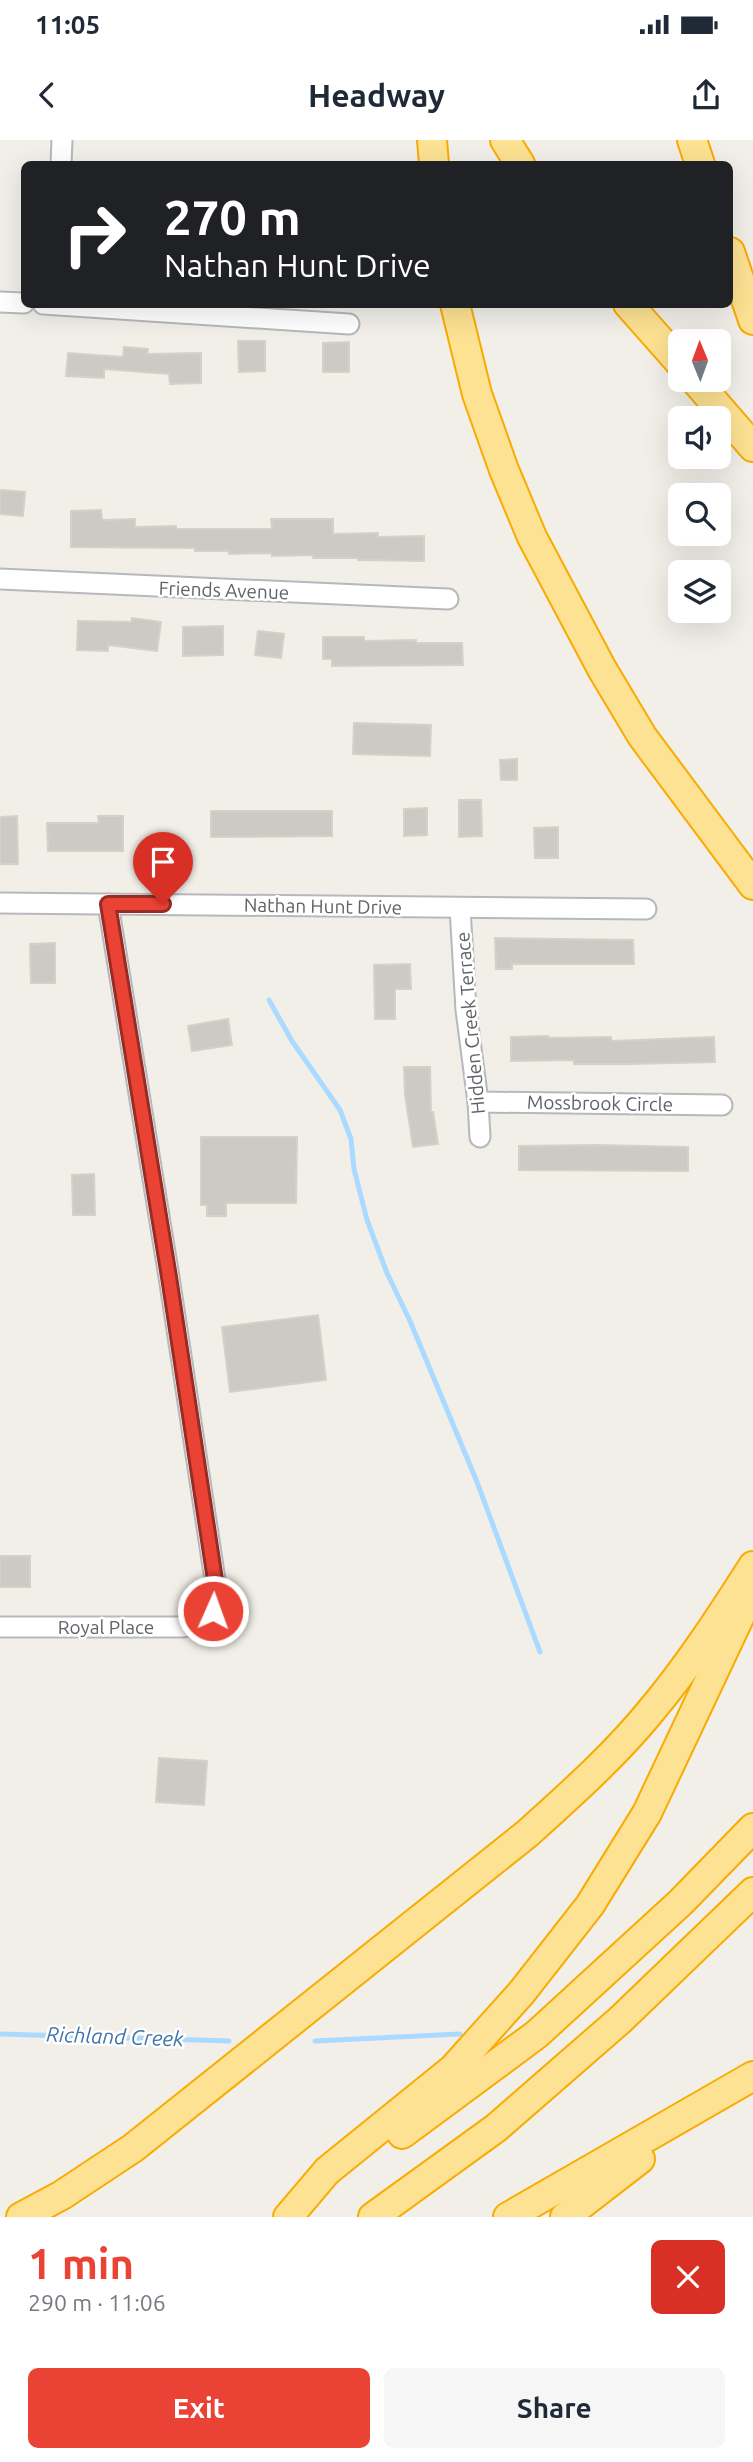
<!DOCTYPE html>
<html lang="en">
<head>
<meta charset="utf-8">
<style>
	:root { --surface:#fff; --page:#f6f6f7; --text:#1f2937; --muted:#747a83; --accent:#ea4335 }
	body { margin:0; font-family:Ubuntu,sans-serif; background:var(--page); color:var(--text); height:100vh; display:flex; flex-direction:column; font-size:26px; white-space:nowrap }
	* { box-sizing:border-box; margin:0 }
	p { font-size:23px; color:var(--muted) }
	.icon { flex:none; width:38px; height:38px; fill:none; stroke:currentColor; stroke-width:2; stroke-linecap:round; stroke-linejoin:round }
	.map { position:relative; height:2077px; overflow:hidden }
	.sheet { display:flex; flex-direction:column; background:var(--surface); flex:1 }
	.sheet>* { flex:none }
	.top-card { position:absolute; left:21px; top:21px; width:712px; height:147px; border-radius:10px; box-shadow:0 7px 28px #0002; background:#202124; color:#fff; overflow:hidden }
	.needle { width:46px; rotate:359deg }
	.controls { position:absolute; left:668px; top:189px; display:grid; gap:14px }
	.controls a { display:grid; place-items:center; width:63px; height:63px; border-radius:10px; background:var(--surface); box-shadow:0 7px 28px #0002; font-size:35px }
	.pin { position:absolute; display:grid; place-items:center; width:60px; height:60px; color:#fff; margin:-72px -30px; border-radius:50% 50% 50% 0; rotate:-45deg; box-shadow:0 0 7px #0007 }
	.pin .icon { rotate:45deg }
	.me { position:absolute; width:77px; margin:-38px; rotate:2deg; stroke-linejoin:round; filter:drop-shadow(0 0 5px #0008) }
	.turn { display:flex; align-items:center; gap:24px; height:147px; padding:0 28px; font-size:32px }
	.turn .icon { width:91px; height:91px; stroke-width:2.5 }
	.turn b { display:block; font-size:49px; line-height:60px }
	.round { display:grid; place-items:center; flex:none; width:74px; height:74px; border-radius:10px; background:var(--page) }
	.summary { display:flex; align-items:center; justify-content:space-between; height:119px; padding:0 28px }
	h1 { font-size:42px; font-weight:700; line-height:52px; color:var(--accent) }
	.action { display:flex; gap:14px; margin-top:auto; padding:14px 28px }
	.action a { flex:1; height:80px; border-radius:10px; background:var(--accent); color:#fff; font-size:28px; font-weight:700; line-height:80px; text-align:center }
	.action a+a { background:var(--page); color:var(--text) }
	.status { display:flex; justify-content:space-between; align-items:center; height:49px; padding:0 35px; background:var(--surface); direction:ltr }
	.status svg { height:19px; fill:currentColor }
	header { display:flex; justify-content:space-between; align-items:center; height:91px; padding:0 28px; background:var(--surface); font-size:32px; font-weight:700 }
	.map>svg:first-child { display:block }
</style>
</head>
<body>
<div class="status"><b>11:05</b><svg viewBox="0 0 49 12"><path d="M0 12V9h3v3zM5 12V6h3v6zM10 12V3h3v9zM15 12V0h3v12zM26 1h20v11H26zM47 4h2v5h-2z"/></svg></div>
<header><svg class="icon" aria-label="back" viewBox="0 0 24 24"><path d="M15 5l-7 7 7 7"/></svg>Headway<svg class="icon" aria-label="share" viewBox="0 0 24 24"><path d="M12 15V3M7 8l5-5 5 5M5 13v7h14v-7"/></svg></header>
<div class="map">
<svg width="753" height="2077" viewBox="0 0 753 2077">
	<rect width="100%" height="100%" fill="#f1efe8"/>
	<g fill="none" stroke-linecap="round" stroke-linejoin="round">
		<g stroke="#aadaff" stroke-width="5">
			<path d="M 269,860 L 292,901 L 340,970 L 351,999 L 354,1029 L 367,1080 L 387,1133 L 410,1181 L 477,1342 L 540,1512"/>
			<path d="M 0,1894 L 229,1901"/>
			<path d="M 315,1901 L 460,1894"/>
		</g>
	</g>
	<g fill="#cccac5" stroke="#d6d1c6" stroke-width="2">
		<path d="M 238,201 L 265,201 L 265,231 L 239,232 Z"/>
		<path d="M 349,202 L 349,232 L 323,232 L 323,203 Z"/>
		<path d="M 124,207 L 148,209 L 147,214 L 201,213 L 201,243 L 170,244 L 169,234 L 104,229 L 104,238 L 66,236 L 68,213 L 123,217 Z"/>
		<path d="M 0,350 L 25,352 L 23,376 L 0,374 Z"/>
		<path d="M 101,370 L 102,380 L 135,379 L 135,387 L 176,386 L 176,389 L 272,389 L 271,379 L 333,379 L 333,394 L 378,393 L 378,397 L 424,396 L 424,421 L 358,420 L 358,418 L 313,418 L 313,415 L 272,416 L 272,413 L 229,414 L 229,411 L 195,411 L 195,408 L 71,407 L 71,371 Z"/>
		<path d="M 132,478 L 161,482 L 157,511 L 108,505 L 108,511 L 77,510 L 78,481 L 131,482 Z"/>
		<path d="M 223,486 L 223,515 L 183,516 L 183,487 Z"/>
		<path d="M 258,491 L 284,494 L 281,518 L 255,515 Z"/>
		<path d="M 323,497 L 364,497 L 364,501 L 416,500 L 416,503 L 462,503 L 463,525 L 332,526 L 332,519 L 323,519 Z"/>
		<path d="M 354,583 L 431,585 L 430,616 L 353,614 Z"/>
		<path d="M 517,619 L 517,640 L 501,640 L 500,620 Z"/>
		<path d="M 459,660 L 481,660 L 482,696 L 459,697 Z"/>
		<path d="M 427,668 L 427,695 L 404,696 L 404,669 Z"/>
		<path d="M 211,671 L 332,671 L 332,696 L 211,697 Z"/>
		<path d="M 17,676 L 18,724 L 0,724 L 0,677 Z"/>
		<path d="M 98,676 L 123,676 L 123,711 L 48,711 L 47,683 L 99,683 Z"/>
		<path d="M 558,687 L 558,718 L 535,718 L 534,688 Z"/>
		<path d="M 495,798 L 633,800 L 634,824 L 512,824 L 512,829 L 496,829 Z"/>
		<path d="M 55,803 L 55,843 L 31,843 L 30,804 Z"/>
		<path d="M 410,824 L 411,849 L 395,849 L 395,879 L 375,879 L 374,825 Z"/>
		<path d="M 228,879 L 232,905 L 192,911 L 188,886 Z"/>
		<path d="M 548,896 L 548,898 L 611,897 L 611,901 L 714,897 L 715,922 L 630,924 L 574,924 L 574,920 L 511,921 L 511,897 Z"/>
		<path d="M 404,927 L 430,927 L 431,972 L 433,972 L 438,1004 L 413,1007 L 405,955 Z"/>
		<path d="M 201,997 L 297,997 L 296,1063 L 226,1063 L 226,1076 L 207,1076 L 207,1065 L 201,1065 Z"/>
		<path d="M 596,1005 L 688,1007 L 688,1031 L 519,1030 L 519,1006 Z"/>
		<path d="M 94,1034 L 95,1075 L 73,1075 L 72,1035 Z"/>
		<path d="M 318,1175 L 326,1240 L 230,1252 L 222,1187 Z"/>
		<rect x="0" y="1416" width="30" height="31"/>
		<path d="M 159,1618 L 207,1621 L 204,1665 L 156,1662 Z"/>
	</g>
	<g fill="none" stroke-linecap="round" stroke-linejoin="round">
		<defs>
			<g id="minor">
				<path d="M 61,24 L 62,0"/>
				<path d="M 0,162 L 24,163"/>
				<path d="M 43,164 L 349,184"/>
				<path d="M 0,439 L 448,459"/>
				<path d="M 0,763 L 646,769"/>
				<path d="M 460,768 L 466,870 L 478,962 L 480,997"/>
				<path d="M 478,962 L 722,965"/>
				<path d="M 0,1487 L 183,1487 C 207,1482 212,1478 217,1453 L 169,1137 L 108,764"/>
			</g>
			<g id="highway">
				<path d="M 432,0 L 434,24"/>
				<path d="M 505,0 L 520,24"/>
				<path d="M 692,0 L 700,24"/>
				<path d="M 730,112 L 753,180"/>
				<path d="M 455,164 L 477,254 L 504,330 L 532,397 L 602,529 L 642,596 L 753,745"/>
				<path d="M 628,164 L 681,224"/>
				<path d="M 695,240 L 753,307"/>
				<path d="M 402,1994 L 537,1894 L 681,1762 L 753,1688"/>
				<path d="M 21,2077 L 62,2055 L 133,2008 L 528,1693 C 570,1655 614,1616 650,1572 C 688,1527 721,1476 753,1426"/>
				<path d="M 288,2077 L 327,2031 L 453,1929 L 522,1852 L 590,1765 L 647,1673 L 747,1461"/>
				<path d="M 373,2077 L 496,1988 L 620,1880 L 753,1752"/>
				<path d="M 508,2077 L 753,1936"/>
				<path d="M 565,2077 L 640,2019"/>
			</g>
		</defs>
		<use href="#minor" stroke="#b5b8bc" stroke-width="23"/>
		<use href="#highway" stroke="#f9ab00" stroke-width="32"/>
		<use href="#minor" stroke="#fff" stroke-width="19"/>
		<use href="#highway" stroke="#fde293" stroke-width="28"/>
	</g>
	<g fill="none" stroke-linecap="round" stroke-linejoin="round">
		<defs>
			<path id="route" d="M 163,764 L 108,764 L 169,1137 L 217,1453 L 213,1471"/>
		</defs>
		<use href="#route" stroke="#982c22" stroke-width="18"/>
		<use href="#route" stroke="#ea4335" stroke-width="12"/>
	</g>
	<g text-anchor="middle" stroke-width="5" stroke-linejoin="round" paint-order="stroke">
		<g font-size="19" fill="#5f6368" stroke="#fff">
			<text transform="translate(224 450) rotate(2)" y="7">Friends Avenue</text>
			<text transform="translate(323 766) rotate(1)" y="7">Nathan Hunt Drive</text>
			<text transform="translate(470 883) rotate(-95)" y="7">Hidden Creek Terrace</text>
			<text transform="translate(600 963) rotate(1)" y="7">Mossbrook Circle</text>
			<text x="106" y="1494">Royal Place</text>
		</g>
		<g font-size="21" font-style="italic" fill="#4174aa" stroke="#fff">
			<text transform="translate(115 1897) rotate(2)" y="7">Richland Creek</text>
		</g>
	</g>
</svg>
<div class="controls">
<a><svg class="needle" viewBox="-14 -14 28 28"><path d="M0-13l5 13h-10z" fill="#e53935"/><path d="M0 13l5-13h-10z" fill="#747a83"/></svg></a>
<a><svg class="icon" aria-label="sound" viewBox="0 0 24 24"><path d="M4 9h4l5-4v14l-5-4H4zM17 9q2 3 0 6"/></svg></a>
<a><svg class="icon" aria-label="search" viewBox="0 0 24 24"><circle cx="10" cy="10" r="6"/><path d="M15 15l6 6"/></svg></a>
<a><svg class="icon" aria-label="layers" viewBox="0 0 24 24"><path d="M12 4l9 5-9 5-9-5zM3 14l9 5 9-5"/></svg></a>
</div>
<div class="pin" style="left:163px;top:764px;background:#d93025"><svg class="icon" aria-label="arrive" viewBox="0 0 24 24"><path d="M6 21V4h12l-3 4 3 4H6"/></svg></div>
<svg class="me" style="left:213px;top:1471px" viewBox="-20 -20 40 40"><circle r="17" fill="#ea4335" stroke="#fff" stroke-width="3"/><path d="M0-11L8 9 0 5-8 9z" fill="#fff"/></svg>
<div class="top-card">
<div class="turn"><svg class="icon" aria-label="right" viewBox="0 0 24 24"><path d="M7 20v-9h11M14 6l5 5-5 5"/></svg><div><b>270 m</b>Nathan Hunt Drive</div></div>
</div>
</div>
<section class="sheet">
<div class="summary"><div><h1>1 min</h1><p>290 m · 11:06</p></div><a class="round" style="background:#d93025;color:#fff"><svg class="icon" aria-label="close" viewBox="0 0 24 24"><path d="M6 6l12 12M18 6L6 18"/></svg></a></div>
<div class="action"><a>Exit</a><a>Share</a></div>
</section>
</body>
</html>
